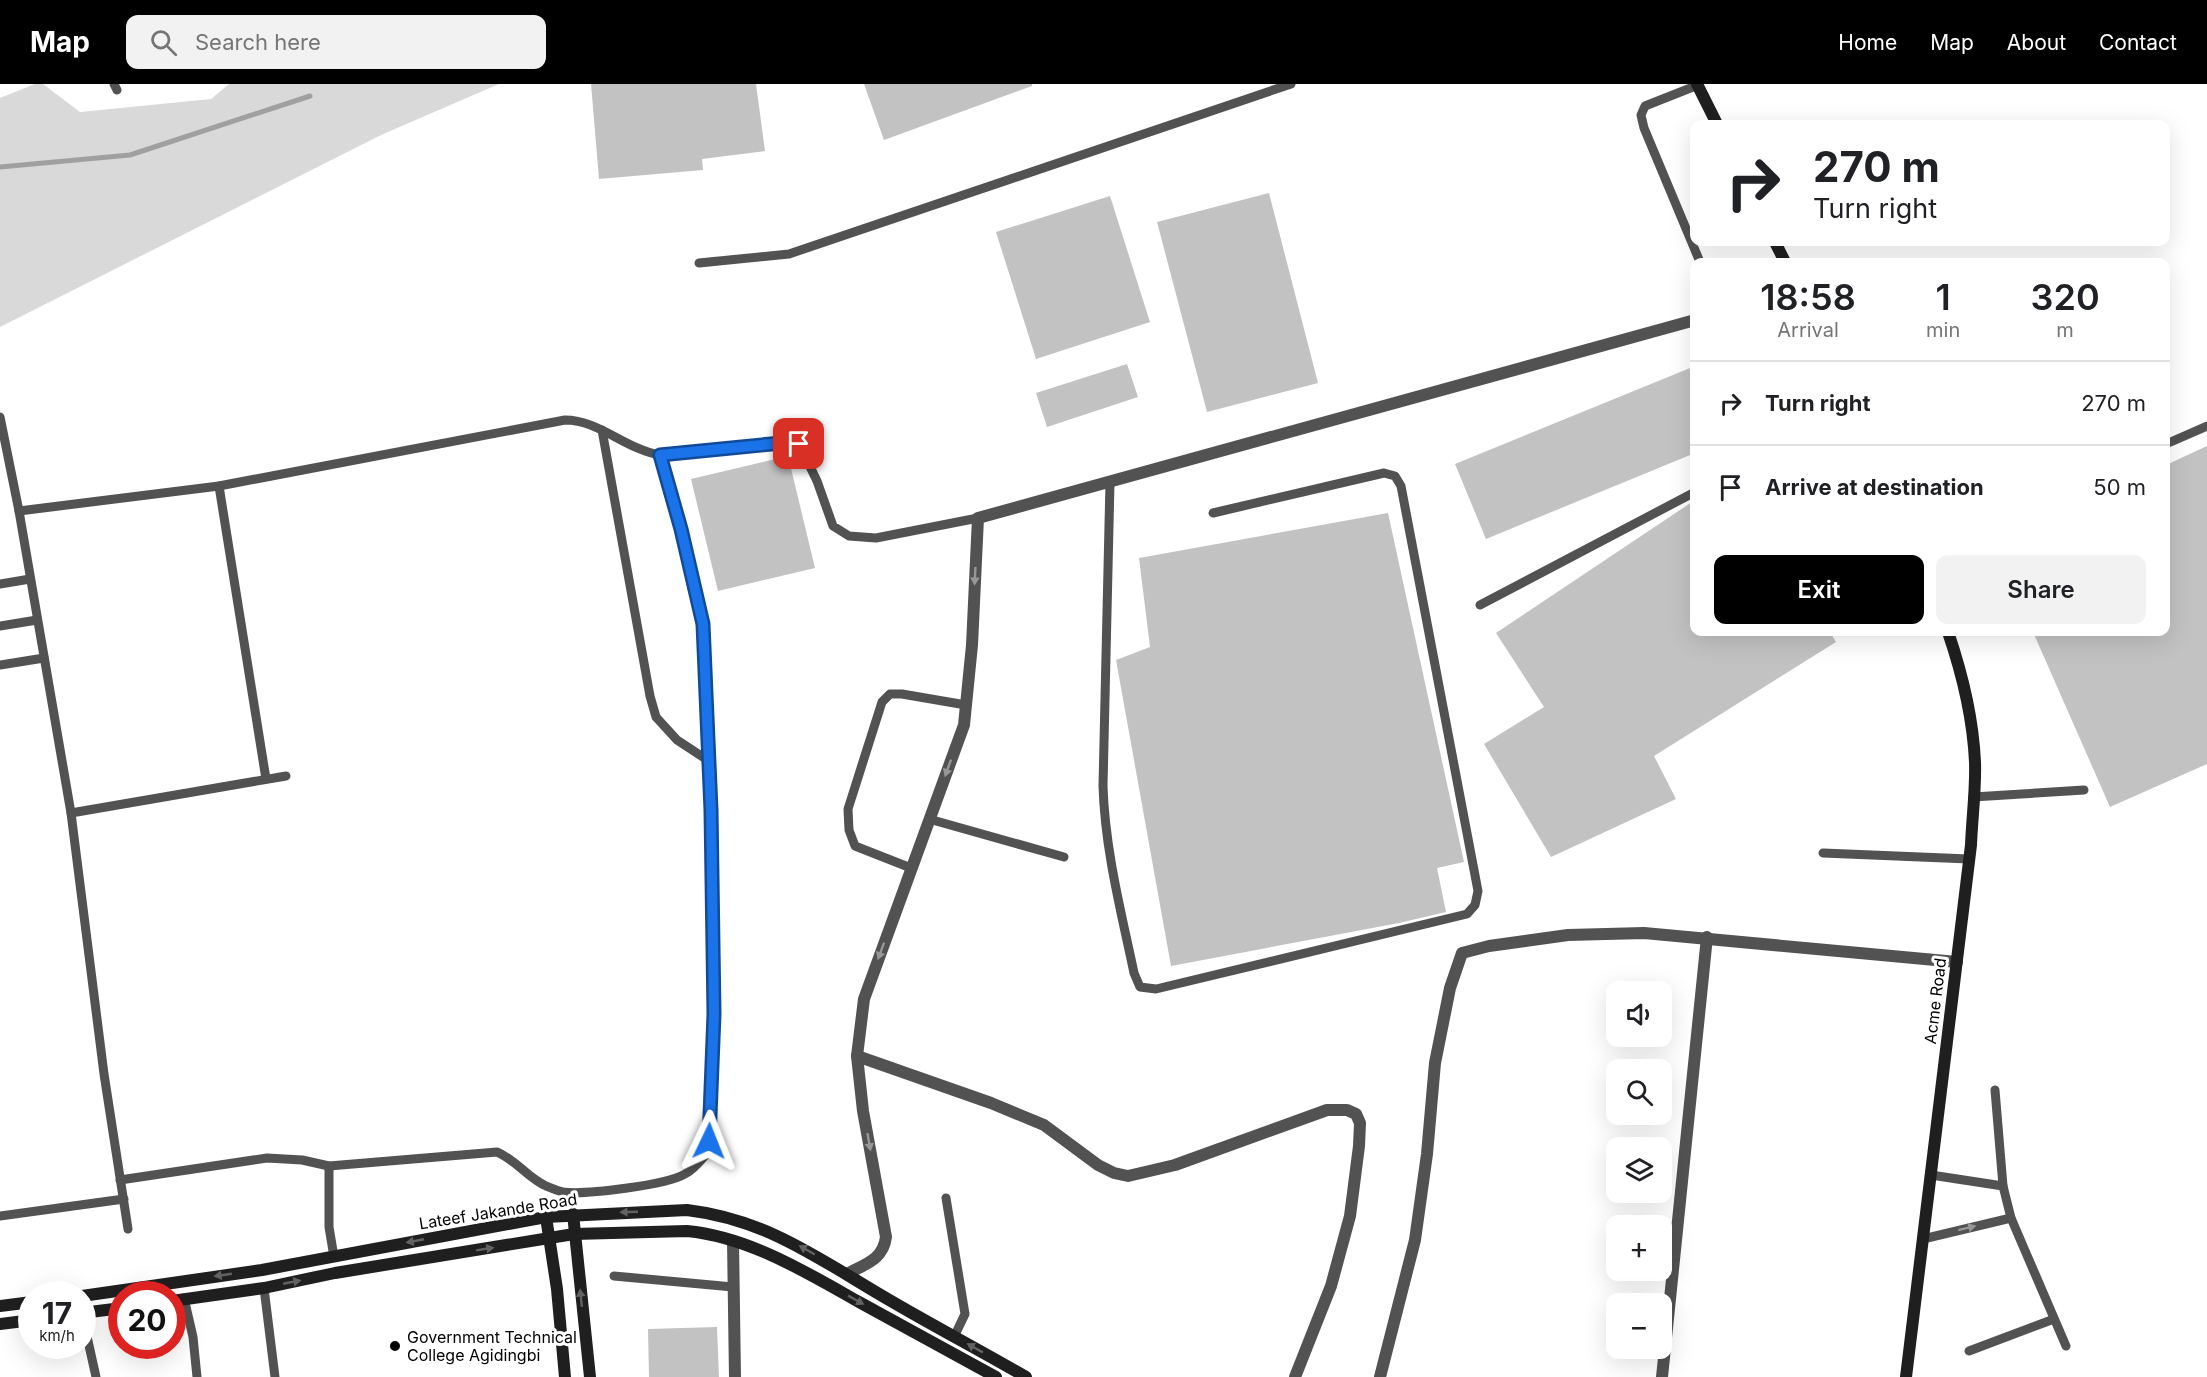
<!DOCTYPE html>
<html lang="en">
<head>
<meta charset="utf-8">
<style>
	:root { --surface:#fff; --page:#f2f2f2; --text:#202124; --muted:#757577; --line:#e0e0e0; --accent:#000 }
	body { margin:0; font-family:Inter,sans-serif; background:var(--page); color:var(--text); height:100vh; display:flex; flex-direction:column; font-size:22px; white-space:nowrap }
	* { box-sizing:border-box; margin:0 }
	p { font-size:20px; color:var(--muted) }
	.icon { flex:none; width:33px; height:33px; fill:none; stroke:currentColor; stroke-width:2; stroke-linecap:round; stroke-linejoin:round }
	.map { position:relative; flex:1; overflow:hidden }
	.details { position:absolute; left:1690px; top:174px; width:480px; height:378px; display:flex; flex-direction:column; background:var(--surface); border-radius:12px; box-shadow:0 6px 24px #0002 }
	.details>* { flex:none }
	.top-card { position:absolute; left:1690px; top:36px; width:480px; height:126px; border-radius:12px; box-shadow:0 6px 24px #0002; background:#fff; color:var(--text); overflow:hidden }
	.fabs { position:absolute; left:1606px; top:897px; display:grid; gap:12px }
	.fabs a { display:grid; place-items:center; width:66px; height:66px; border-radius:12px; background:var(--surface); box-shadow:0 6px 24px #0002; font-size:30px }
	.speed { position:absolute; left:18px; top:1197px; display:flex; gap:12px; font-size:30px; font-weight:700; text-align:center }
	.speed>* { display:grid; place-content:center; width:78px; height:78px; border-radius:50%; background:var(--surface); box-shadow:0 6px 24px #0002; line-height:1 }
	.speed small { font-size:15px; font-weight:400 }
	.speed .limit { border:9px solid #d22; background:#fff; color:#111 }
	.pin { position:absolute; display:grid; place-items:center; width:51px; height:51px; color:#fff; margin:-26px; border-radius:12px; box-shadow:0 3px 9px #0006 }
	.me { position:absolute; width:66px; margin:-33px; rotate:2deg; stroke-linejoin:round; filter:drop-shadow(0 0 4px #0008) }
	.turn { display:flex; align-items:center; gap:21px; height:126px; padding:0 24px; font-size:27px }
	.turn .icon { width:78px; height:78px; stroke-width:2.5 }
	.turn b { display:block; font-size:42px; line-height:51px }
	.eta { display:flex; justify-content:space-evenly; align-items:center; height:102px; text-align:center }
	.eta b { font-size:36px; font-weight:600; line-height:42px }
	.cta { display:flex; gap:12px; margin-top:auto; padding:12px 24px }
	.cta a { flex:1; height:69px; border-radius:12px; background:var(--accent); color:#fff; font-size:24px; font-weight:600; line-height:69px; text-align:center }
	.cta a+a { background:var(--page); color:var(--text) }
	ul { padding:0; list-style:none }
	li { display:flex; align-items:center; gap:18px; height:84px; padding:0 24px; border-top:2px solid var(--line) }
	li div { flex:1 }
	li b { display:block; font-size:22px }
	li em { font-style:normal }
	header { display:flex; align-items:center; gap:36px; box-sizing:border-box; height:84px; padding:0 30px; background:var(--accent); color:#fff }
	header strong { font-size:28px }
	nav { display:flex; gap:33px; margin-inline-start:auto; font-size:21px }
	.search { width:420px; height:54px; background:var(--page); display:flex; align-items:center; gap:15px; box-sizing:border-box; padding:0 21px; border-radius:12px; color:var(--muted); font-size:22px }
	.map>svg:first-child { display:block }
</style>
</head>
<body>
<header>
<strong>Map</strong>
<div class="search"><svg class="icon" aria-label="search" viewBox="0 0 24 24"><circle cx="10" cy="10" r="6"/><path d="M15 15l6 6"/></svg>Search here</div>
<nav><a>Home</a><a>Map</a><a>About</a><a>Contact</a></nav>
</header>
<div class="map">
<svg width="2207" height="1293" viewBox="0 0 2207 1293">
	<rect width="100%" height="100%" fill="#fff"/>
	<path fill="#d9d9d9" d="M 35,0 L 43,0 L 80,28 L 211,15 L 229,0 L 499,0 L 381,51 L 0,243 L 0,14 Z"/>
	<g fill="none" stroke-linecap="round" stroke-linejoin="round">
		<path stroke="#a0a0a0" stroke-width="5" d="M 0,83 L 130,71 L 310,12"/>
	</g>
	<g fill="#c2c2c2">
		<path d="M 591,0 L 756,0 L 765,67 L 702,75 L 703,86 L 599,95 Z"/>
		<path d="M 864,0 L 1032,0 L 1032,2 L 884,56 Z"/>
		<path d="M 1269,109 L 1318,299 L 1207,328 L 1157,138 Z"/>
		<path d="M 1110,112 L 1150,238 L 1036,275 L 996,148 Z"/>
		<path d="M 1127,280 L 1138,313 L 1047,343 L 1036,309 Z"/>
		<path d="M 1695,282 L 1695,369 L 1486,455 L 1455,380 Z"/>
		<path d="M 2207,362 L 2207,680 L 2110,723 L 2033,548 L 2166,548 L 2166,381 Z"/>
		<path d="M 788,372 L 815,484 L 718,507 L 691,395 Z"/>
		<path d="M 1695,416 L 1695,548 L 1830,548 L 1836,558 L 1654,672 L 1676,715 L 1551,773 L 1484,660 L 1544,623 L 1496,549 Z"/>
		<path d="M 1388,429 L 1464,778 L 1437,784 L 1446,828 L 1399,839 L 1171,882 L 1116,576 L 1150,563 L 1139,474 Z"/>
		<path d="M 717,1243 L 719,1293 L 649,1293 L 648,1245 Z"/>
	</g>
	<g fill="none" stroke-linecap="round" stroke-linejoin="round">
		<g stroke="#525252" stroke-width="9">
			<path d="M 114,0 L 117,6"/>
			<path d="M 1698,1 L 1645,22 L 1641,31 L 1644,44 L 1700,178"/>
			<path d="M 699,179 L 789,170 L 1291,0"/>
			<path d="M 0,333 L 19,427 L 71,729 L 104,990 L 128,1145"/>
			<path d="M 602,346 L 650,612 L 656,633 L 677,656 L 709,677"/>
			<path d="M 2166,360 L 2207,342"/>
			<path d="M 1110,398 L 1103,702 C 1105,766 1121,827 1134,889 L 1140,903 L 1156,905 L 1467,830 L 1475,821 L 1478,807 L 1401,402 L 1395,392 L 1384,389 L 1213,429"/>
			<path d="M 219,402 L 266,695"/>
			<path d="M 19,427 L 219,402 L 565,336 C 599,336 625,365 660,371 L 771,360 L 793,358 L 799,360 L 817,397 L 833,442 L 849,452 L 876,454 L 978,434"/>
			<path d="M 0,500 L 30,495"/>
			<path d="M 1480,521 L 1695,408"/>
			<path d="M 0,542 L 37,536"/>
			<path d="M 0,581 L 44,574"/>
			<path d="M 1973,713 L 2084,706"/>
			<path d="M 71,729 L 286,692"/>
			<path d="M 929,735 L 1064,773"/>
			<path d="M 1823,769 L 1969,775"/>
			<path d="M 911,784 L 855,762 L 849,746 L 848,725 L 882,618 L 890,610 L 902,610 L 966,621"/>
			<path d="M 1995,1006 L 2003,1102 L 2011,1134 L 2066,1262"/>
			<path d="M 329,1082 L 329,1143 L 334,1173"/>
			<path d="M 1931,1091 L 2003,1102"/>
			<path d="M 120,1096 L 267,1074 L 302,1076 L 329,1082 L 497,1068 C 516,1076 528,1094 546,1102 C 551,1104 558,1107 563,1108 C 585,1111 667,1101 685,1090 C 695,1085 701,1076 708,1068 L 714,930 L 711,726 L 703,540 L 681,445 L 660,371"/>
			<path d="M 946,1114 L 965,1230 L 954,1253"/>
			<path d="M 0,1132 L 124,1115"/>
			<path d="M 1923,1155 L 2011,1134"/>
			<path d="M 614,1192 L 733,1203"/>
			<path d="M 264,1204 L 275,1293"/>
			<path d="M 184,1214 L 193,1253 L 197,1293"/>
			<path d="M 82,1230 L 96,1293"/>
			<path d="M 1969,1267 L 2054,1235"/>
		</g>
		<g stroke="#525252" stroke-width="12">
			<path d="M 857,972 L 991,1019 L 1044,1041 L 1098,1081 L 1114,1089 L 1128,1092 L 1175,1081 L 1327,1026 L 1347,1026 L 1356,1030 L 1360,1039 L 1359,1062 L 1350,1132 L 1331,1202 L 1295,1293"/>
			<path d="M 733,1157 L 735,1293"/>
			<path d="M 847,1190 C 865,1180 883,1176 886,1153 L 863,1027 L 857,972 L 864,915 L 964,641 L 972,561 L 978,434 L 1695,236"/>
			<path d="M 1380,1293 L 1415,1156 L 1427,1070 L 1435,979 L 1450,904 L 1462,869 L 1489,862 L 1568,851 L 1644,849 L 1957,878"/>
			<path d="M 1662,1293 L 1707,853"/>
		</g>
		<g stroke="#1f1f1f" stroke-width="12">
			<path d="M 1697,0 L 1717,40"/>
			<path d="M 1775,158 L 1785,178"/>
			<path d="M 573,1130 L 590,1293"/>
			<path d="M 546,1133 L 557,1205 L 565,1293"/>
			<path d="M 82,1212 L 262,1186 L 546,1133 L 687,1126 C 762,1135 812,1170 874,1207 C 924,1237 976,1264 1026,1293"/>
			<path d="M 172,1217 L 264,1204 L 335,1189 L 574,1150 L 687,1147 C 749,1153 806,1188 859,1218 C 905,1243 950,1268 996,1293"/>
			<path d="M 0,1222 L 32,1218"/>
			<path d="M 82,1229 L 122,1224"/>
			<path d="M 0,1240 L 32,1236"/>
			<path d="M 1906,1293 L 1971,761 C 1972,734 1976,705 1975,678 C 1973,634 1962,589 1948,548"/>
		</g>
	</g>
	<defs><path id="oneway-solid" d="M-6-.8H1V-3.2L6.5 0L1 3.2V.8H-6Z" transform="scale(1.5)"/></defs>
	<g fill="#979797">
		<use href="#oneway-solid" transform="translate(975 492) rotate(93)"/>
		<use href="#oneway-solid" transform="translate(948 684) rotate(110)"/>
		<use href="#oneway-solid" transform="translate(881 867) rotate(110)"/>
		<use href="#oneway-solid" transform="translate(869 1058) rotate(80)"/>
		<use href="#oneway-solid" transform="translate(1967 1144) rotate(-14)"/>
	</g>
	<g fill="#626262">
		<use href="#oneway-solid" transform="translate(629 1128) rotate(178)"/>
		<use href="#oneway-solid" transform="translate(415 1157) rotate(169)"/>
		<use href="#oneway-solid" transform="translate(485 1165) rotate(-9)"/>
		<use href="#oneway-solid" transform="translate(807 1166) rotate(-150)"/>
		<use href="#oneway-solid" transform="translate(223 1191) rotate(172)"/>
		<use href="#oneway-solid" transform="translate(292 1198) rotate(-11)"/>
		<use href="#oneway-solid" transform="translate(581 1214) rotate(-96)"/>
		<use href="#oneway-solid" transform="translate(856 1216) rotate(29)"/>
		<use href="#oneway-solid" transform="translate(975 1264) rotate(-151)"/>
	</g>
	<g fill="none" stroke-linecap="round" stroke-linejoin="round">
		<defs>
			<path id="route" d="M 709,1057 L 714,930 L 711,726 L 703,540 L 681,445 L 660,371 L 771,360 L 793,358 L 799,360"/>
		</defs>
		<use href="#route" stroke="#114b97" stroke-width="15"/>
		<use href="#route" stroke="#1a73e8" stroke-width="10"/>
	</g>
	<circle fill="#000" stroke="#fff" stroke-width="2" cx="395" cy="1262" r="6"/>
	<g text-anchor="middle" stroke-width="6" stroke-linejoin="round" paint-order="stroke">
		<g font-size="16" fill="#000" stroke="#fff">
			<text transform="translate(1935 917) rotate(-83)" y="6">Acme Road</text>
			<text transform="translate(498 1127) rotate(-9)" y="6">Lateef Jakande Road</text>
		</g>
		<g font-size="16" fill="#000" stroke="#fff" text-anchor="start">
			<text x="407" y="1259">Government Technical<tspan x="407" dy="18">College Agidingbi</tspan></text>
		</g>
	</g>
</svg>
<div class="fabs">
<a><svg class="icon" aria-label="sound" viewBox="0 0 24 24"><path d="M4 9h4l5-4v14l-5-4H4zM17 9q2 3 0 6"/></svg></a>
<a><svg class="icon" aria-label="search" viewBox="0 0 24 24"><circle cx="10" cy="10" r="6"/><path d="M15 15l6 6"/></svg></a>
<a><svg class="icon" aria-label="layers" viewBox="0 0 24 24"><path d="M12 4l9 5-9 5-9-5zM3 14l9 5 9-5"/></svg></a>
<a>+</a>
<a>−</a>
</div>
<div class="speed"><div>17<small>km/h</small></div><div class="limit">20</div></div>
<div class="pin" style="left:799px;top:360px;background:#d93025"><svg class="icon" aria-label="arrive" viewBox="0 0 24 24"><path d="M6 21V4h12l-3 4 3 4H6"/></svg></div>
<svg class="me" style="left:709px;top:1057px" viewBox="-20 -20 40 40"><path d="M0-17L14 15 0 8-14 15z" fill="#1a73e8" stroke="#fff" stroke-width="4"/></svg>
<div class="top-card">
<div class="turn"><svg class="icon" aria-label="right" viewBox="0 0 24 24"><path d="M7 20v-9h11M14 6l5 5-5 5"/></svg><div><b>270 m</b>Turn right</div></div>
</div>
<section class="details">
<div class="eta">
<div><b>18:58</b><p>Arrival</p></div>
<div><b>1</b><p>min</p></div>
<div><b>320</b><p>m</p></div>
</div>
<ul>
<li><svg class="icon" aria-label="right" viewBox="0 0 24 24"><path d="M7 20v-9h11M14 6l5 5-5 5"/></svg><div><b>Turn right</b></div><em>270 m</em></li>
<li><svg class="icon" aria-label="arrive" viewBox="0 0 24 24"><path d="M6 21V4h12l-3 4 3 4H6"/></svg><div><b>Arrive at destination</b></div><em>50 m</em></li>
</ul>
<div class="cta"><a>Exit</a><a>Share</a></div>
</section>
</div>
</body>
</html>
